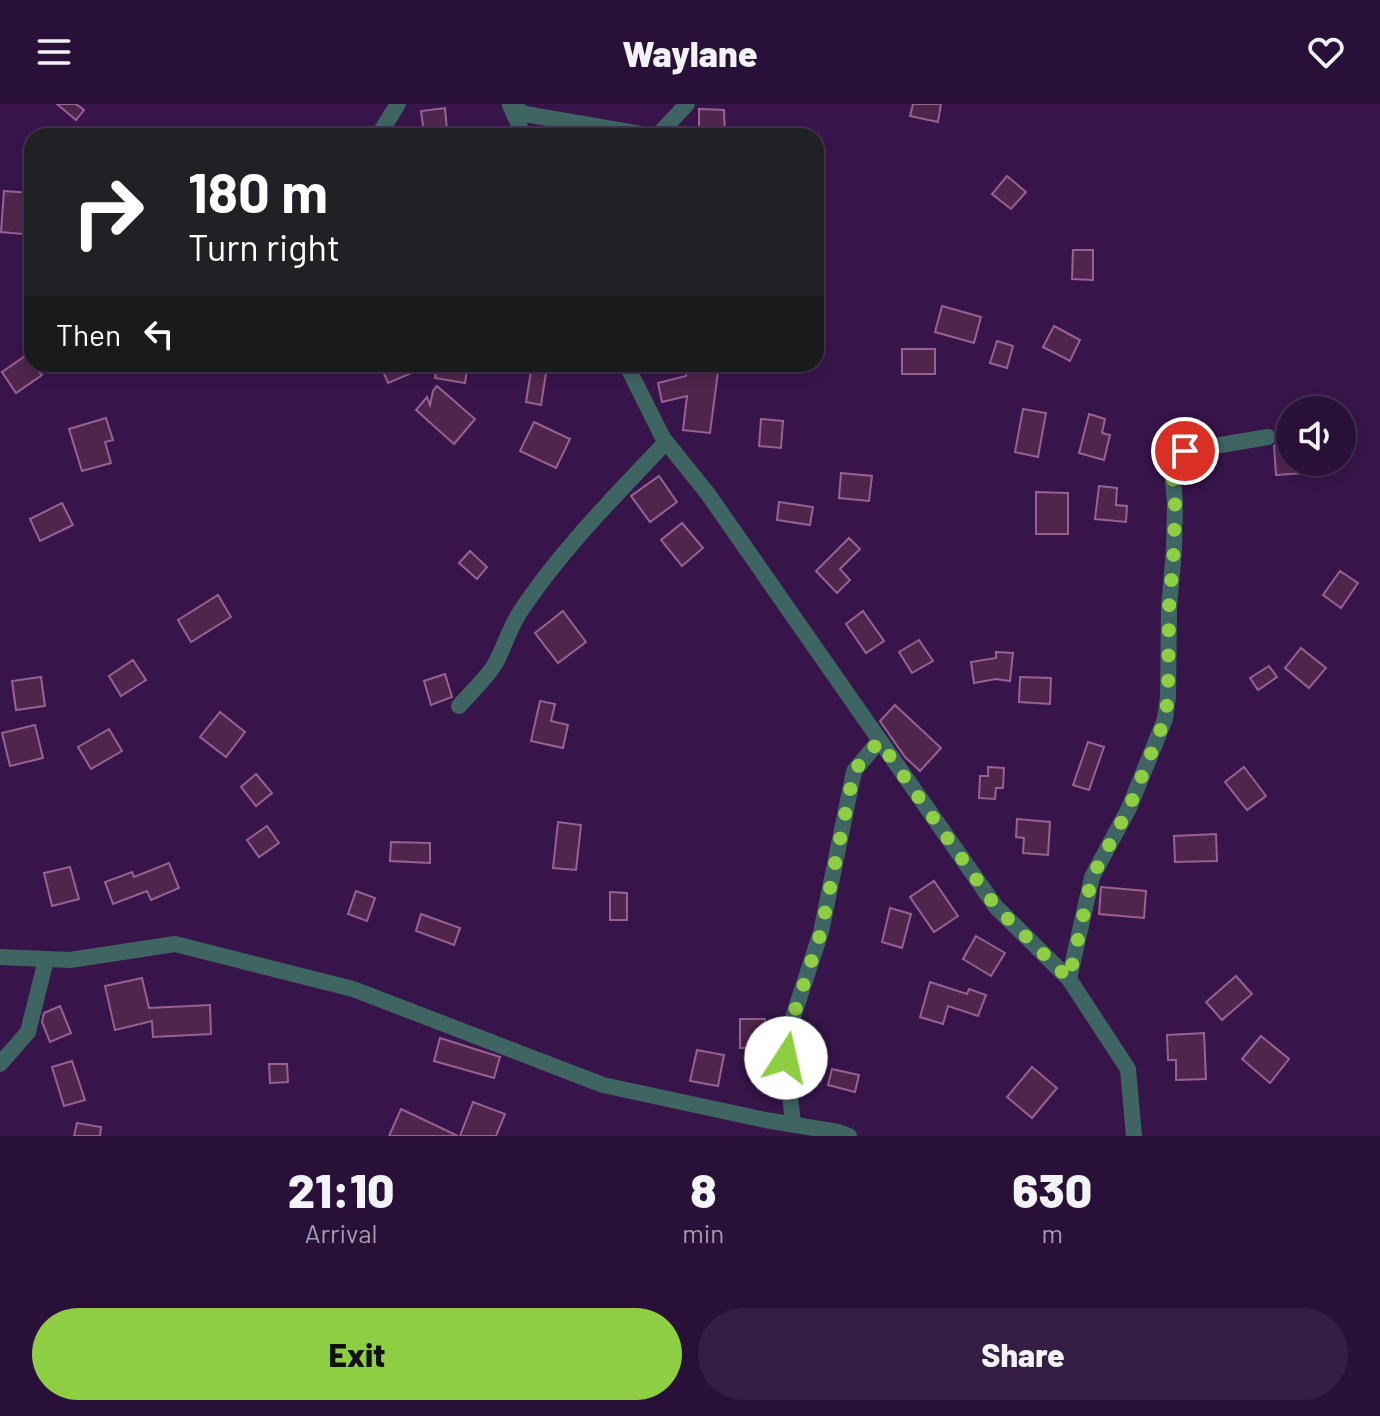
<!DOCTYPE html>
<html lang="en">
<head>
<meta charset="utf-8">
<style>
	:root { --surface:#291038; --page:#351e43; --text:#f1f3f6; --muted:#a59dae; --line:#453053; --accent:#8ece43 }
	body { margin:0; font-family:Barlow,sans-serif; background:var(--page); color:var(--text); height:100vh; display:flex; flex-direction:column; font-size:30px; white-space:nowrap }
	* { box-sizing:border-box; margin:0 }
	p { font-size:26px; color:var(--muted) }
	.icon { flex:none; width:44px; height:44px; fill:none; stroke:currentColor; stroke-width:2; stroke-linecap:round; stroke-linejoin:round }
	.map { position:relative; height:1032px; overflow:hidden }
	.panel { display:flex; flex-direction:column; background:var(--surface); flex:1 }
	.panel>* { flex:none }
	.hud { position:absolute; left:24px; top:24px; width:800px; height:244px; border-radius:24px; box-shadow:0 4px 12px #0003,0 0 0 2px var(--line); background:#202124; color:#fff; overflow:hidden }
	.controls { position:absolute; left:1276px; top:292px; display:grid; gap:16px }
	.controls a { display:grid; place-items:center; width:80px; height:80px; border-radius:50%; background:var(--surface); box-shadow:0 4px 12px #0003,0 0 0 2px var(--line); font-size:40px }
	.pin { position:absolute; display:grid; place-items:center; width:68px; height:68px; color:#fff; margin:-34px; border:4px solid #fff; border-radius:50%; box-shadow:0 2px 8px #0007 }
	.me { position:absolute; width:88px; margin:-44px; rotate:10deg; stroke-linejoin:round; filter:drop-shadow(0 0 6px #0008) }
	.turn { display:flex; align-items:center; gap:28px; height:168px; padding:0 32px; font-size:36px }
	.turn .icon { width:104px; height:104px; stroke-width:2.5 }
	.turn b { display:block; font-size:56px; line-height:68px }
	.then { display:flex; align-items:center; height:76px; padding:0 32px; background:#0003; gap:16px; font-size:30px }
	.eta { display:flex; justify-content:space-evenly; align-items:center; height:136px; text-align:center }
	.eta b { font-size:48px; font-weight:800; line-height:56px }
	.action { display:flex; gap:16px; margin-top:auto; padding:16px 32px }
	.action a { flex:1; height:92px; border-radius:48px; background:var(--accent); color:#111; font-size:32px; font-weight:800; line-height:92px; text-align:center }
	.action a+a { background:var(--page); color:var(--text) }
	header { display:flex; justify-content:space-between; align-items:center; height:104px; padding:0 32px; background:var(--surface); font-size:36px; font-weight:800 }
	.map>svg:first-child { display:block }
</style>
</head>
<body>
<header><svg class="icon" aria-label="menu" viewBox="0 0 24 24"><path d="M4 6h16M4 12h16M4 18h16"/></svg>Waylane<svg class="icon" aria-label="heart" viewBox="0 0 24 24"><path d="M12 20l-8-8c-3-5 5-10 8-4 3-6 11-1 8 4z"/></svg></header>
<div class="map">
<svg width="1380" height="1032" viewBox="0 0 1380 1032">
	<rect width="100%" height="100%" fill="#37154a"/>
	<g fill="#50254c" stroke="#986192" stroke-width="2">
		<path d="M 57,0 L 76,0 L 84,6 L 76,16 Z"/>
		<path d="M 913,0 L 941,0 L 938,18 L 910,12 Z"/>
		<path d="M 445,4 L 447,26 L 424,29 L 421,7 Z"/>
		<path d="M 699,5 L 724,6 L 725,32 L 699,32 Z"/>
		<path d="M 1007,72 L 1026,88 L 1011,105 L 992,90 Z"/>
		<path d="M 4,87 L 32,89 L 30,111 L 25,111 L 23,130 L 1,128 Z"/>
		<path d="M 1073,146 L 1093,146 L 1093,176 L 1072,175 Z"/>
		<path d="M 942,202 L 981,213 L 974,239 L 935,228 Z"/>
		<path d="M 1054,222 L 1080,236 L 1070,257 L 1043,243 Z"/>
		<path d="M 997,237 L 1013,242 L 1007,264 L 990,259 Z"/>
		<rect x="902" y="245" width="33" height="25"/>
		<path d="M 28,250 L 32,260 L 42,271 L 16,289 L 2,268 Z"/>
		<path d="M 380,260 L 433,260 L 388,279 Z"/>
		<path d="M 437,260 L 468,260 L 465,279 L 435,274 Z"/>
		<path d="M 688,260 L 719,260 L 710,329 L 683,326 L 687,292 L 662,298 L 658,279 L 686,272 Z"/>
		<path d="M 531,267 L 546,269 L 541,301 L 526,298 Z"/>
		<path d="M 437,282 L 475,315 L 454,340 L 416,306 L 427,293 L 430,301 L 433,287 Z"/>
		<path d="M 1023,305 L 1046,309 L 1038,353 L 1015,348 Z"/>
		<path d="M 1089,310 L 1105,315 L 1102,329 L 1110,331 L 1104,356 L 1079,349 Z"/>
		<path d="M 106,314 L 113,336 L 105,338 L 111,359 L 82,367 L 69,325 Z"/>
		<path d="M 761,315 L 783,317 L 781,344 L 759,342 Z"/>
		<path d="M 534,318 L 570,335 L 556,364 L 520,347 Z"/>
		<path d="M 1277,339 L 1290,339 L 1290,358 L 1328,358 L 1306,369 L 1276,371 L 1274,342 Z"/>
		<path d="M 841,369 L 872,372 L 869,397 L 839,394 Z"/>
		<path d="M 659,372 L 677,398 L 650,418 L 631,392 Z"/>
		<path d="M 1099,382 L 1117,384 L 1116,401 L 1127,402 L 1126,418 L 1095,415 Z"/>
		<path d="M 1036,388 L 1068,389 L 1068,430 L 1036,430 Z"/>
		<path d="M 779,398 L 813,403 L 810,421 L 777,416 Z"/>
		<path d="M 62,399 L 73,421 L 40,437 L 30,415 Z"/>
		<path d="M 682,419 L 703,444 L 682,462 L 661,436 Z"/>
		<path d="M 849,434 L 860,445 L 840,465 L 850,476 L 837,489 L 816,467 Z"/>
		<path d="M 470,447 L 487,463 L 477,475 L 459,459 Z"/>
		<path d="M 1340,467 L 1358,479 L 1341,504 L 1323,491 Z"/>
		<path d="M 218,491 L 231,513 L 191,538 L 178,516 Z"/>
		<path d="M 563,507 L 586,538 L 558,559 L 535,529 Z"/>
		<path d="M 863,507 L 884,537 L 866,549 L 846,520 Z"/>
		<path d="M 919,536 L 933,557 L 912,569 L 899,548 Z"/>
		<path d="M 1301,544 L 1326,564 L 1309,584 L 1285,564 Z"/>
		<path d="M 996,548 L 1013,549 L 1010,577 L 996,575 L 974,579 L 971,558 L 996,554 Z"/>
		<path d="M 133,556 L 146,576 L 121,592 L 109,572 Z"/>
		<path d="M 1269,562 L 1277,573 L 1258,586 L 1250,574 Z"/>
		<path d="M 445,570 L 452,593 L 431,601 L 424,577 Z"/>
		<path d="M 41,573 L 45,602 L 16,606 L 12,577 Z"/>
		<path d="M 1020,573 L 1051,574 L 1050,600 L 1019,598 Z"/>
		<path d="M 540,597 L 555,600 L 551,617 L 568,621 L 563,644 L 531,637 Z"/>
		<path d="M 895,601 L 941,644 L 920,667 L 905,653 L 880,617 Z"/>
		<path d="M 220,608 L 245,628 L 226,653 L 200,633 Z"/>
		<path d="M 35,621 L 43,654 L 10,662 L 2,629 Z"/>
		<path d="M 109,625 L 122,647 L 91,665 L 78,643 Z"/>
		<path d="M 1088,638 L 1104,643 L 1089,686 L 1073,681 Z"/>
		<path d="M 988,663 L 1004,664 L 1003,684 L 996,684 L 995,695 L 979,694 L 980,672 L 988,672 Z"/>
		<path d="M 1244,663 L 1266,692 L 1247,706 L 1225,678 Z"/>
		<path d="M 256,670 L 272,689 L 256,702 L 241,683 Z"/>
		<path d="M 1017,715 L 1050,718 L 1048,751 L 1023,749 L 1024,734 L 1016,733 Z"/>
		<path d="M 558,718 L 581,721 L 576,766 L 553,764 Z"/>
		<path d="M 267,722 L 279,739 L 259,753 L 247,736 Z"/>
		<path d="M 1216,730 L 1217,757 L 1175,758 L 1174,732 Z"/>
		<path d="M 391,738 L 430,739 L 430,759 L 390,757 Z"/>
		<path d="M 169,759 L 179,784 L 151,796 L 147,787 L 113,800 L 105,778 L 132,768 L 134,773 Z"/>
		<path d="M 70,763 L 79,795 L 52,802 L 44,769 Z"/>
		<path d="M 934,777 L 958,812 L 934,828 L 910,793 Z"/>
		<path d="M 1101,783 L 1146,787 L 1144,814 L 1099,810 Z"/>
		<path d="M 356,787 L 375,794 L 367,817 L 348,810 Z"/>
		<path d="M 610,788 L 627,789 L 627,816 L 610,816 Z"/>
		<path d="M 890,804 L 911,810 L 902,844 L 882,838 Z"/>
		<path d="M 421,810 L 460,824 L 454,841 L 416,827 Z"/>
		<path d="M 976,832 L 1005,849 L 991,872 L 963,855 Z"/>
		<path d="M 1236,872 L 1252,890 L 1222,916 L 1206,898 Z"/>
		<path d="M 142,874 L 149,904 L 210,901 L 211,930 L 153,933 L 152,917 L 115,926 L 105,882 Z"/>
		<path d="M 930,878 L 967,890 L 969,885 L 986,891 L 978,912 L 948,902 L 943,920 L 920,913 Z"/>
		<path d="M 60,902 L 71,929 L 50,938 L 42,918 L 44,909 Z"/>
		<rect x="740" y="915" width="25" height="29"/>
		<path d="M 1204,929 L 1206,975 L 1176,976 L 1176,956 L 1168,956 L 1167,931 Z"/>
		<path d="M 1261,932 L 1289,955 L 1270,979 L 1242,955 Z"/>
		<path d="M 440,934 L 500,953 L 494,974 L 434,957 Z"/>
		<path d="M 697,946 L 724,951 L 718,982 L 690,977 Z"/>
		<path d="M 72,957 L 85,996 L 64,1002 L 52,963 Z"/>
		<path d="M 269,960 L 287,960 L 288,978 L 270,979 Z"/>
		<path d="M 1032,963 L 1057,984 L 1032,1014 L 1007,993 Z"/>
		<path d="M 832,965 L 859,971 L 855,988 L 828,981 Z"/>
		<path d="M 473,998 L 505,1010 L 496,1032 L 460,1032 Z"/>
		<path d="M 401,1005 L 458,1032 L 389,1032 Z"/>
		<path d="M 77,1019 L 101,1023 L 100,1032 L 74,1032 Z"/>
	</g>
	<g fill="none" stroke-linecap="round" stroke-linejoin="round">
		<g stroke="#3e6562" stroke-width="16">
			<path d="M 510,1 L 524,32"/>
			<path d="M 511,2 L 525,10 L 647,31 L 659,30 L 687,0"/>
			<path d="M 378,32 L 398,0"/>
			<path d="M 626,260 L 663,334 L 708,390 L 996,803 L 1069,875 L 1128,965 L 1134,1032"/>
			<path d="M 459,602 C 471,588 486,575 495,560 C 505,542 510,522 522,505 C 563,444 616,391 666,338"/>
			<path d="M 0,853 L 70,856 L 175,840 L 353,885 L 603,981 L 765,1016 L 838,1028 L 849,1032"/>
			<path d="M 1069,875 L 1092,773 L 1129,704 L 1165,615 L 1168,593 L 1169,504 L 1174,445 L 1175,398 L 1172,366 L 1175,356 L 1185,347 L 1268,333"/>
			<path d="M 0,960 L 28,928 L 46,856"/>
			<path d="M 793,1020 L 786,954 L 790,922 L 821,828 L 854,667 L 879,637"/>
		</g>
	</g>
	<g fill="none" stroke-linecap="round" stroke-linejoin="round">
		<path stroke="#8ece43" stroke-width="14" stroke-dasharray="0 25.2" d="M 786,954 L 790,922 L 821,828 L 854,667 L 879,637 L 996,803 L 1069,875 L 1092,773 L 1129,704 L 1165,615 L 1168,593 L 1169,504 L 1174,445 L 1175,398 L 1172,366 L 1175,356 L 1185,347"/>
	</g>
</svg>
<div class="controls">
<a><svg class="icon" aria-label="sound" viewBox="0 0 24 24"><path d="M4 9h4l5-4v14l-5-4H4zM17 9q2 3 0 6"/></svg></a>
</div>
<div class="pin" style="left:1185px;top:347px;background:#d93025"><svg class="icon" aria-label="arrive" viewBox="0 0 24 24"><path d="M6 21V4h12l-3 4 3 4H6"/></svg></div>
<svg class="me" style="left:786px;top:954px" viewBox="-20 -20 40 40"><circle r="19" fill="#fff"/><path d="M0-13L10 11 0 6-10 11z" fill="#8ece43"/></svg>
<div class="hud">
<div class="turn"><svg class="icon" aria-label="right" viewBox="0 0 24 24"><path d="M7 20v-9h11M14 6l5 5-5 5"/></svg><div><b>180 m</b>Turn right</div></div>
<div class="then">Then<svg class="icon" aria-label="left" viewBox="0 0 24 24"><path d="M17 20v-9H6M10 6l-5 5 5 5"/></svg></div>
</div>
</div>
<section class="panel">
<div class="eta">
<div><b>21:10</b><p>Arrival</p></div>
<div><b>8</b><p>min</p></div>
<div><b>630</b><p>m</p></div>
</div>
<div class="action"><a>Exit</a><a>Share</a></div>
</section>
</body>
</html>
